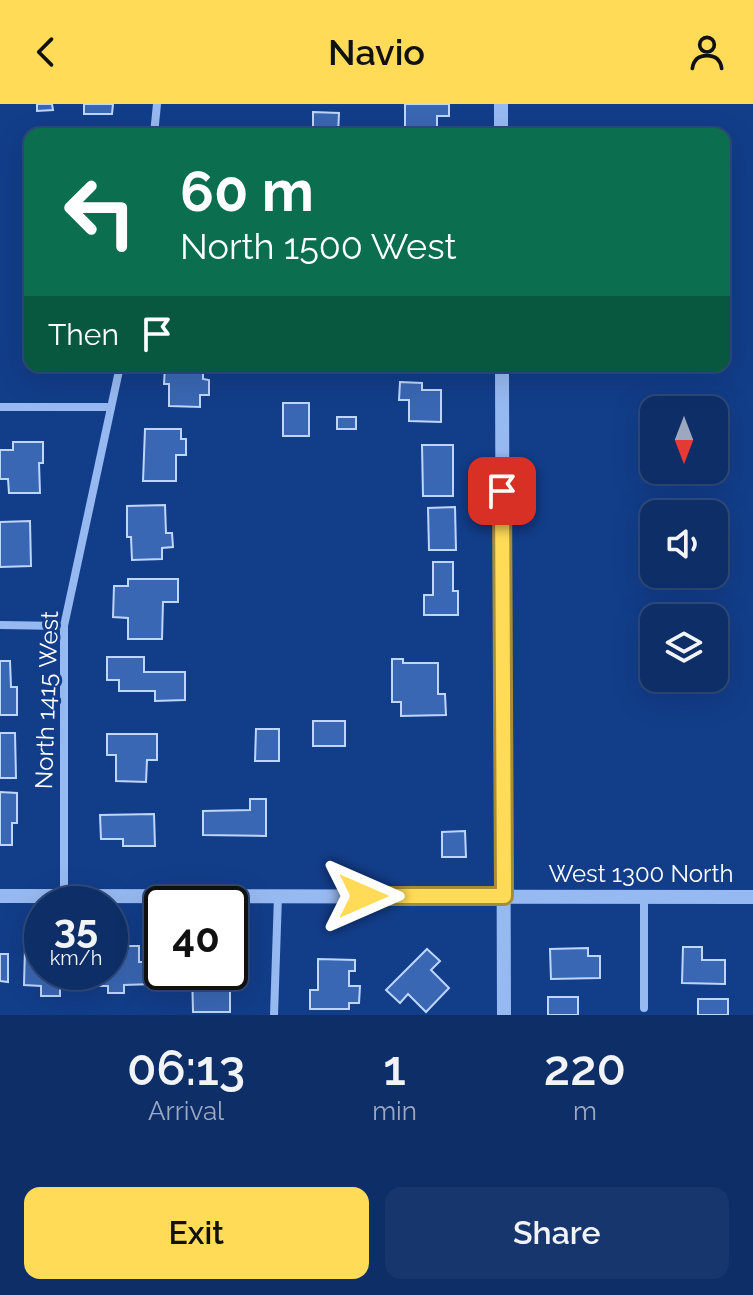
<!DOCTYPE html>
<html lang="en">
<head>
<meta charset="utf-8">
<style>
	:root { --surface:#0e2e67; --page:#17366d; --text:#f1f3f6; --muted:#9ba8c0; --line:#2e4a7b; --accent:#ffdb57 }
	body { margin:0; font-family:Raleway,sans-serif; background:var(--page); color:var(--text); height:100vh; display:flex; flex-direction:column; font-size:30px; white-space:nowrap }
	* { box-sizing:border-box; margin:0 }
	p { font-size:26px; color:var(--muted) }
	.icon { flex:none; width:44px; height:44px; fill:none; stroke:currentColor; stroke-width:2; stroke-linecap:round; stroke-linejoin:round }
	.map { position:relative; height:911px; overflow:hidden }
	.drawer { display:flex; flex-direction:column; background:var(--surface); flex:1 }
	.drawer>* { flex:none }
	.guide { position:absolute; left:24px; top:24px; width:706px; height:244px; border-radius:16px; box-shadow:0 8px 32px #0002,0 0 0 2px var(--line); background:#0b6e4f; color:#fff; overflow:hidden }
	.needle { width:52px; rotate:180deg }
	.controls { position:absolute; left:640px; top:292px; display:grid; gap:16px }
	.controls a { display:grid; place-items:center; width:88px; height:88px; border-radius:16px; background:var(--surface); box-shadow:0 8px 32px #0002,0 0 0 2px var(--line); font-size:40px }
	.speed { position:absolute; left:24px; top:782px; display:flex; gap:16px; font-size:40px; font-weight:700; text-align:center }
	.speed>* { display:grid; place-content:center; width:104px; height:104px; border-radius:50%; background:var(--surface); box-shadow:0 8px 32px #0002,0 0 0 2px var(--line); line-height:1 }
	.speed small { font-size:20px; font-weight:400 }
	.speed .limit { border:4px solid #111; border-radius:12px; background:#fff; color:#111 }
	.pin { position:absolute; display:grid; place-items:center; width:68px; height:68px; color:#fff; margin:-34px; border-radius:16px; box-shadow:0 4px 12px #0006 }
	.me { position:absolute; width:88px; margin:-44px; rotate:90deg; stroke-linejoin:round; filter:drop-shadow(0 0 6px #0008) }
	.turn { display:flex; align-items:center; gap:28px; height:168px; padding:0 24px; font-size:36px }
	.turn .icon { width:104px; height:104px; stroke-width:2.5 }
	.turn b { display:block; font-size:56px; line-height:68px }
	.then { display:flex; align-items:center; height:76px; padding:0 24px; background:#0003; gap:16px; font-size:30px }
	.eta { display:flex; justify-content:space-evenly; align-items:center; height:136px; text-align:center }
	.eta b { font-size:48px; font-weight:600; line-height:56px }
	.cta { display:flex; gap:16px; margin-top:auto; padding:16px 24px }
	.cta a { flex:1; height:92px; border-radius:16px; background:var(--accent); color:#111; font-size:32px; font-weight:600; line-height:92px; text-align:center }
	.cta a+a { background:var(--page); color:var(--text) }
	header { display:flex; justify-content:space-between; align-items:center; height:104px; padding:0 24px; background:var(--accent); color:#111; font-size:36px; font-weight:600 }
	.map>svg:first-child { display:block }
</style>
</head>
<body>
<header><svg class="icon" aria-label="back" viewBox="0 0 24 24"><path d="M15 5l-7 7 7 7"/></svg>Navio<svg class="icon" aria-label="person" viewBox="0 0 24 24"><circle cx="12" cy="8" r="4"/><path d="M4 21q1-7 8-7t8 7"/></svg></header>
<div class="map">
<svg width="753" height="911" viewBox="0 0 753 911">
	<rect width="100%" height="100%" fill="#123d89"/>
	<g fill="#3a67b3" stroke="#bed5fc" stroke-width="2">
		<path d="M 37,0 L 52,0 L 53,6 L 37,7 Z"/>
		<path d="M 84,0 L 113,0 L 112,10 L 84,10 Z"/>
		<path d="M 405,0 L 449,0 L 449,12 L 437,12 L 437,30 L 405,30 Z"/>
		<path d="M 313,8 L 339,9 L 338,30 L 313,30 Z"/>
		<rect x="62" y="24" width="32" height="6"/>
		<path d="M 165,262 L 203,262 L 203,275 L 209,276 L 209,291 L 200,291 L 200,303 L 169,302 L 169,280 L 164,280 Z"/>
		<path d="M 400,278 L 422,279 L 422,286 L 441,286 L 441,318 L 409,317 L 409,296 L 399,296 Z"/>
		<rect x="283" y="299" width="26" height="33"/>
		<rect x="337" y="313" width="19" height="12"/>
		<path d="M 145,325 L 181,325 L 181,335 L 186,335 L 186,351 L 176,351 L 176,377 L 143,377 Z"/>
		<path d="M 13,338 L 43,338 L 43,359 L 39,359 L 40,389 L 9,389 L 8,375 L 0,375 L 0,346 L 13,346 Z"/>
		<path d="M 422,341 L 453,341 L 453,392 L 423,392 Z"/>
		<path d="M 165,401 L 166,429 L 172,429 L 173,443 L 162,444 L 162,455 L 132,456 L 131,433 L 127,433 L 127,402 Z"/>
		<path d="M 455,403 L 456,446 L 429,446 L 428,404 Z"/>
		<path d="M 30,417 L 31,462 L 0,463 L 0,418 Z"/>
		<path d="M 433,458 L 453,458 L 453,487 L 458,487 L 458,511 L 424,511 L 424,491 L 433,491 Z"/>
		<path d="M 128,475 L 178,475 L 178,498 L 163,498 L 162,535 L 128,535 L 128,514 L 113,513 L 114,482 L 128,482 Z"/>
		<path d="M 107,553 L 144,553 L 144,568 L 185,568 L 185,596 L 155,597 L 155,587 L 119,587 L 119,576 L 107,576 Z"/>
		<path d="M 392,555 L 403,555 L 403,559 L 438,559 L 438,590 L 445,590 L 446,611 L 401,612 L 401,598 L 392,598 Z"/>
		<path d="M 0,557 L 10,557 L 11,583 L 17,583 L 17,611 L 0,611 Z"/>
		<rect x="313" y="617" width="32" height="25"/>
		<path d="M 256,625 L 279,625 L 279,657 L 255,657 Z"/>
		<path d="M 0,629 L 15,629 L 16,674 L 0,674 Z"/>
		<path d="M 107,630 L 157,630 L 157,656 L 147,656 L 146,678 L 116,677 L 116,651 L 107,651 Z"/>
		<path d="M 0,688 L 17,689 L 17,719 L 12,719 L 12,741 L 0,741 Z"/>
		<path d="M 250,695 L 266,695 L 266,732 L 203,731 L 203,707 L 250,706 Z"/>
		<path d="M 154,710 L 155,742 L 123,742 L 123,735 L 101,735 L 100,711 Z"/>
		<path d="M 465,727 L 466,753 L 442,753 L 442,728 Z"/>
		<path d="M 119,842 L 139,842 L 139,858 L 154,858 L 154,880 L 124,881 L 124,889 L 108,889 L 108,882 L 98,882 L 97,868 L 110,868 L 110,851 L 120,851 Z"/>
		<path d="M 683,843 L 702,843 L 702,856 L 725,856 L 725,880 L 682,879 Z"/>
		<path d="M 25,844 L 42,844 L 42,868 L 84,868 L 84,882 L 60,882 L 60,892 L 41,892 L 41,882 L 24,881 Z"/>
		<path d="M 588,844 L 588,852 L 600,852 L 600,874 L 551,875 L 550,845 Z"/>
		<path d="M 427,845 L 440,857 L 431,866 L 449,884 L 426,908 L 408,890 L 400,899 L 386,886 Z"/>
		<path d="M 0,850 L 8,850 L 8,878 L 0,877 Z"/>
		<path d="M 318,855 L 355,856 L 355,867 L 349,867 L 349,882 L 360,882 L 359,899 L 349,899 L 349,905 L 310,905 L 310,886 L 318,886 Z"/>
		<path d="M 230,857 L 235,857 L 235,885 L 230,885 L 230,908 L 193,908 L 192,868 L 230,868 Z"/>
		<rect x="548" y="893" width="30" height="18"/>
		<rect x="698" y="895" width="30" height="16"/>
	</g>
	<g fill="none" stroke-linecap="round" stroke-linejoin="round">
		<g stroke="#97b9f1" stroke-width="8">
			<path d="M 154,30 L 157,0"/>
			<path d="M 0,303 L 111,303"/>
			<path d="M 0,521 L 64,522"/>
			<path d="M 64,792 L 64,522 L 120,262"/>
			<path d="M 644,793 L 644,904"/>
			<path d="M 274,911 L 278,792"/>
		</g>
		<g stroke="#97b9f1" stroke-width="14">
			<path d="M 501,0 L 501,30"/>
			<path d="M 502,262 L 504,911"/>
			<path d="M 0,792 L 753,793"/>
		</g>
	</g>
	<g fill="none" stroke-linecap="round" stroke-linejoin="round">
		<defs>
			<path id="route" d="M 363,792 L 504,792 L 502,387"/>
		</defs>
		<use href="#route" stroke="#a68e39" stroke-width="20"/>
		<use href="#route" stroke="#ffdb57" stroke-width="14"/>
	</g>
	<g text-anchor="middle" stroke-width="6" stroke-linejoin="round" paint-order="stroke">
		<g font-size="24" fill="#fff" stroke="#123d89">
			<text transform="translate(47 596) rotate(-88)" y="8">North 1415 West</text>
			<text x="641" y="778">West 1300 North</text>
		</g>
	</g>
</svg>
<div class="controls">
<a><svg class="needle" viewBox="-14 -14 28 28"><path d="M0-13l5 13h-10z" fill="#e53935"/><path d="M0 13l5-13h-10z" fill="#9ba8c0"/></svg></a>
<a><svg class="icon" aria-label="sound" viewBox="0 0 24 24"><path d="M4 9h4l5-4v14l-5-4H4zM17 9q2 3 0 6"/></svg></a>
<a><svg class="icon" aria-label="layers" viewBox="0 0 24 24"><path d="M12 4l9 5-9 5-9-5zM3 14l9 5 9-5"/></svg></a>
</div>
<div class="speed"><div>35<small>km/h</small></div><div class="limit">40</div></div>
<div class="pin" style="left:502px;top:387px;background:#d93025"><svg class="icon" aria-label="arrive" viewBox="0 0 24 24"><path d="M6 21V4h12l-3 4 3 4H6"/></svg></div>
<svg class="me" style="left:363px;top:792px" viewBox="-20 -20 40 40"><path d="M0-17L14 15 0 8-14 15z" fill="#ffdb57" stroke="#fff" stroke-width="4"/></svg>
<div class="guide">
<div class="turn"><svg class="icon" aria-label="left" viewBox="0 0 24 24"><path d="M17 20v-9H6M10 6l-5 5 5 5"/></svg><div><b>60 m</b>North 1500 West</div></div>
<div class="then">Then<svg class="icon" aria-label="arrive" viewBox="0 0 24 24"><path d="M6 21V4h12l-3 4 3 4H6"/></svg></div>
</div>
</div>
<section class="drawer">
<div class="eta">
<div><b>06:13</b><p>Arrival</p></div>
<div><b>1</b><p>min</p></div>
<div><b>220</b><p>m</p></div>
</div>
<div class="cta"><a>Exit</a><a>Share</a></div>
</section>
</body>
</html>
